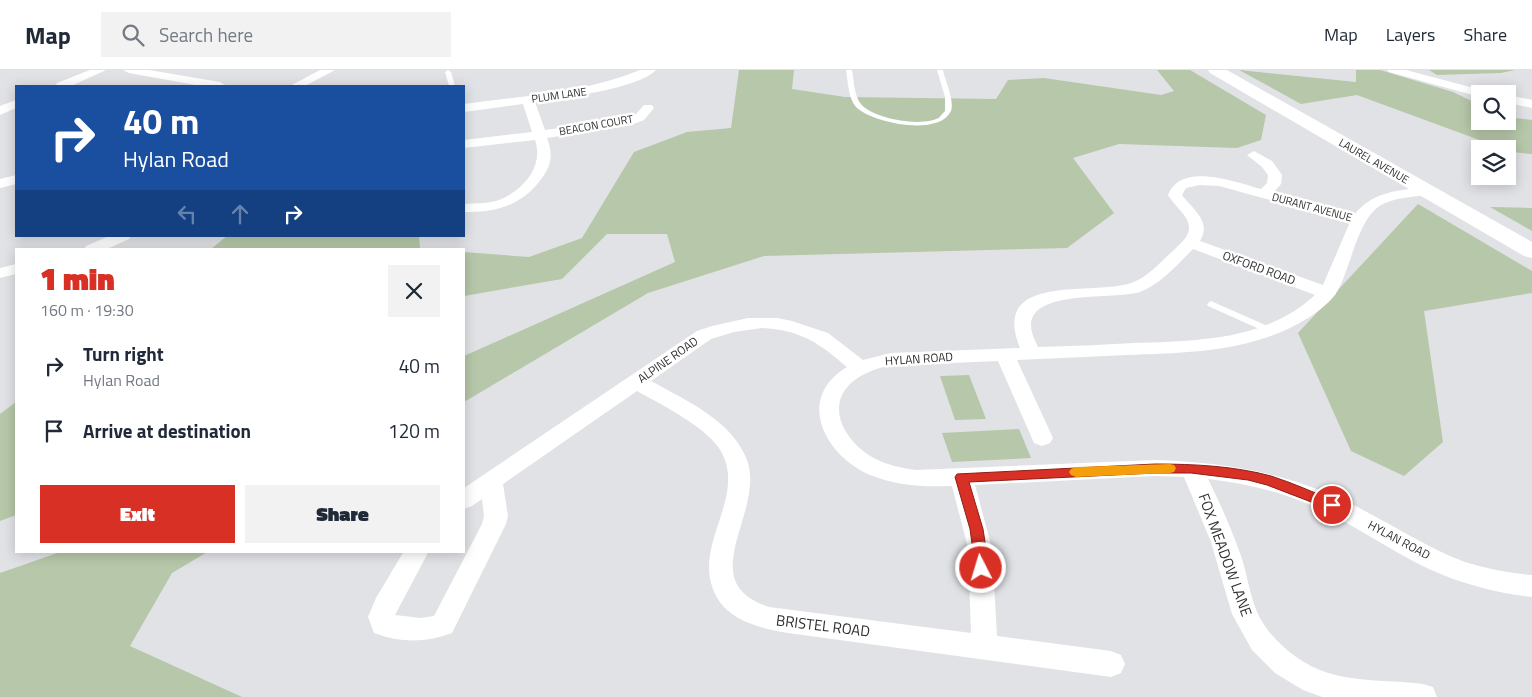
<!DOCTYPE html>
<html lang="en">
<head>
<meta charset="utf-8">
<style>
	:root { --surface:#fff; --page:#f2f2f3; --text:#1f2937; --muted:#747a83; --line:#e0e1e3; --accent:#d93025 }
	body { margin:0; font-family:"Titillium Web",sans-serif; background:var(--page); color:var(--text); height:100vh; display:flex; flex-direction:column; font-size:19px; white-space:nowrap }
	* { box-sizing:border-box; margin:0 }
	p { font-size:16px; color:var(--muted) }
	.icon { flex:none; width:28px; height:28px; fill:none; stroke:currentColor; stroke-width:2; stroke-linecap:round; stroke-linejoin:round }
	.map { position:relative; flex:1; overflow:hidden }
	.sheet { position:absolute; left:15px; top:178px; width:450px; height:305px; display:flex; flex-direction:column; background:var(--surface); border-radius:0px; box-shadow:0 2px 12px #0003 }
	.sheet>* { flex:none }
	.banner { position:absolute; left:15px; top:15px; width:450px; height:152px; border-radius:0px; box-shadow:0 2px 12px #0003; background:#1a4fa0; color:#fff; overflow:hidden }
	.tools { position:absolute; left:1471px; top:15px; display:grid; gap:10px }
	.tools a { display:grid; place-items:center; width:45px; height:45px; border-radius:0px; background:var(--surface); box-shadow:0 2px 12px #0003; font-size:25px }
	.pin { position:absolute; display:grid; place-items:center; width:42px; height:42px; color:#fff; margin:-21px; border:2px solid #fff; border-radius:50%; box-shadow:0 1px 5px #0007 }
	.me { position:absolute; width:55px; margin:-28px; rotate:355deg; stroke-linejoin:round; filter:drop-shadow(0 0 4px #0008) }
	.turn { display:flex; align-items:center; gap:18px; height:105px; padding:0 25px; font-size:22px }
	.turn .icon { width:65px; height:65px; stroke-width:2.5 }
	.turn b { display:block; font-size:35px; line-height:42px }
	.lanes { display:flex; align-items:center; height:48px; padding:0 25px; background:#0003; justify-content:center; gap:25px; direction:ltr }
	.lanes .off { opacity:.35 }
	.round { display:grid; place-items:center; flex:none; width:52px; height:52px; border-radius:0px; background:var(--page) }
	.headline { display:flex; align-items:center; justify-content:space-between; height:85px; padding:0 25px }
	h1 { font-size:30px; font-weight:800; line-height:38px; color:var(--accent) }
	.primary-button { display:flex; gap:10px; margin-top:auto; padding:10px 25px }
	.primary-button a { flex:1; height:58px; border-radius:0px; background:var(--accent); color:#fff; font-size:20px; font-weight:800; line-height:58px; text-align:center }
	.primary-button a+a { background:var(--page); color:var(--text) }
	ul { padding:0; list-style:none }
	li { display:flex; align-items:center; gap:15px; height:65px; padding:0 25px }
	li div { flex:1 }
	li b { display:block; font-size:19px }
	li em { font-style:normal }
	header { display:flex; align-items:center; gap:30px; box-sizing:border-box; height:70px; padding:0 25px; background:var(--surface); border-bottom:1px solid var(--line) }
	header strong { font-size:24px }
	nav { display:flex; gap:28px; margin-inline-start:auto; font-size:18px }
	.search { width:350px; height:45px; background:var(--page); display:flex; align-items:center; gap:12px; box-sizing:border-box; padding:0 18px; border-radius:0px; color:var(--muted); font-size:19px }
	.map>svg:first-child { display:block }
</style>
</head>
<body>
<header>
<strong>Map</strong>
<div class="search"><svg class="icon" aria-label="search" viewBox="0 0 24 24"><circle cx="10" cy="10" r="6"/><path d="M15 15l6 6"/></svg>Search here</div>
<nav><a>Map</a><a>Layers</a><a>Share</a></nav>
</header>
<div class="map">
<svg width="1532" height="627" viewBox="0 0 1532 627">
	<rect width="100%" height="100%" fill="#e1e2e5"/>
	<g fill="#b7c7a9">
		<path d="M 739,0 L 794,0 L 792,19 L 845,27 L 996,29 L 1008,10 L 1044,8 L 1161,25 L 1174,21 L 1157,0 L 1190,0 L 1266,45 L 1261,70 L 1237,78 L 1119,74 L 1073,88 L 1114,143 L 1067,178 L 764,186 L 648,223 L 464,332 L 464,286 L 675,192 L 667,164 L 607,164 L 562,209 L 464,226 L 464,182 L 529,187 L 582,168 L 634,82 L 687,62 L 731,58 Z"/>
		<path d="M 1239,0 L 1356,12 L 1356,0 L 1380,0 L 1453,22 L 1480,35 L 1480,51 L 1508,51 L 1508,47 L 1532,50 L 1532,84 L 1512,82 L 1357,25 L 1301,34 Z"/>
		<path d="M 1429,0 L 1515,0 L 1501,3 L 1437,5 Z"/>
		<path d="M 1418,134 L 1532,201 L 1532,223 L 1424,241 L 1443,372 L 1404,406 L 1351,381 L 1298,263 Z"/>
		<path d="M 1490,137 L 1532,138 L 1532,161 Z"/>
		<path d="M 227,166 L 419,166 L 420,179 L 211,179 Z"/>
		<path d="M 969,305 L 986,349 L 955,350 L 940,306 Z"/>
		<path d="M 16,332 L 16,445 L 0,451 L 0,344 Z"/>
		<path d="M 1019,359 L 1031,388 L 952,392 L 942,363 Z"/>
		<path d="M 63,481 L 209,481 L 172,503 L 130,576 L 242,627 L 0,627 L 0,503 Z"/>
	</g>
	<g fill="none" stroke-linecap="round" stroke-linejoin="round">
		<g fill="#fff" fill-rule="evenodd">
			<path d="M 448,0 L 451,2 L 455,16 L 449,16 L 445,2 Z"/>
			<path d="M 846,0 L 852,0 C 854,10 854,26 861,34 C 873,49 924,58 940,47 C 940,46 945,41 945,41 L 945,27 L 937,0 L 943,0 C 945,10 955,32 951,41 C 939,67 872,53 856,37 C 848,28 848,11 846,0 Z"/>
			<path d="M 1211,231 L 1272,258 L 1274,260 L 1269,263 L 1266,262 L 1208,236 L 1207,234 Z"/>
		</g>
		<g fill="#fff" fill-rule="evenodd">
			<path d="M 90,0 L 106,0 L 71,16 L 55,16 L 57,13 Z"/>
			<path d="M 123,0 L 149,0 L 220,12 L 226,16 L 201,16 L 129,3 Z"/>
			<path d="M 320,0 L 335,0 L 305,16 L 290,16 Z"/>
			<path d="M 640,0 L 656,0 C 638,19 562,28 535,32 L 545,60 L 624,49 L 636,44 L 644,35 L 652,35 L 654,38 L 644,50 L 631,55 L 547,68 C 553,84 552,94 542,108 C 523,135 496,143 464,142 L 464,134 C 475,133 488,134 499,130 C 524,120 544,96 535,70 L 464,78 L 464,70 L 532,62 L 523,34 L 464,42 L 464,34 C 523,26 584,23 640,0 Z"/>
			<path d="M 1387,0 L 1406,0 L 1485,21 L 1487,24 L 1480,24 L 1480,27 L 1389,2 Z"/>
			<path d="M 1508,25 L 1532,30 L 1532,38 L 1508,33 Z"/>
			<path d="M 16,30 L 16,38 L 0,45 L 0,36 Z"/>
			<path d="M 1254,81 L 1272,91 L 1282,105 L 1281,114 L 1274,122 L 1355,144 C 1372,122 1399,120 1425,117 L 1430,118 L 1432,121 L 1430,124 L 1425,125 C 1411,127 1394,128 1381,135 C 1356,150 1351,201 1335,225 C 1327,235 1314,245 1303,251 C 1250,282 1186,283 1127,285 C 1090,287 1054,288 1017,290 L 1053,368 L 1050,373 L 1042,376 L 1034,373 L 998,291 C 975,292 952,293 929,294 C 908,294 888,293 869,302 C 822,322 836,365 872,387 C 886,395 901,398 916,400 L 1155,390 C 1220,392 1284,402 1343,430 C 1384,449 1422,476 1465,492 C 1487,499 1509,503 1532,505 L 1532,527 C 1496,523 1462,514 1429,499 C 1389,480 1352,453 1311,435 C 1278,421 1243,413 1208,409 C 1220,433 1231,458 1240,483 C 1247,502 1249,523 1257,542 C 1269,569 1299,594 1328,603 C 1358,612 1392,610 1423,614 L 1433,617 L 1437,627 L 1322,627 L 1303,620 L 1275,603 L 1252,580 L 1232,544 L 1211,472 L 1184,407 L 1155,406 L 975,415 L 992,478 L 997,566 L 1111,581 L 1121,585 L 1125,594 L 1121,603 L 1111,607 L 788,563 C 759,558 724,550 713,519 C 695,473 745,428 722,383 C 709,358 662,335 637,321 L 503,414 L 508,446 L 506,454 L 452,563 C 426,573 400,573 374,563 L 368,547 L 376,528 L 404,481 L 429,481 L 395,545 L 421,548 L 434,546 L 482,454 L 484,446 L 482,429 L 472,436 L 464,439 L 464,418 L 697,261 L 712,256 L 748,248 L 777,248 L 792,251 L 828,263 L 863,290 L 891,283 L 1020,278 C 989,202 1093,226 1131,213 C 1149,207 1162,190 1176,178 C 1183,171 1192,164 1188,152 C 1184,142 1173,134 1168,125 C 1181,91 1236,112 1261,119 L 1267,113 L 1268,105 L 1262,97 L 1247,85 ZM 1200,115 L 1219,116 L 1350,152 L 1323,215 L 1200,171 C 1212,151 1193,140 1182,125 L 1186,118 ZM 1193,179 L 1315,225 C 1267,270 1197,271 1134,273 C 1102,275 1070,276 1038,277 C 1035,270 1031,263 1031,255 C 1032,219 1115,230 1140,222 C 1161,214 1177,195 1193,179 ZM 762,258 C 801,260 819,273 847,297 C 795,328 824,385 870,405 C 897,416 923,417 952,416 L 968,478 L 971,563 L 769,537 C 691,512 766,442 747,390 C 732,350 685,330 651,311 L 711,269 L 734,262 Z"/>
			<path d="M 16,105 L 16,114 L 0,118 L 0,109 Z"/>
			<path d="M 109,166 L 131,166 L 129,169 L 107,179 L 84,179 L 86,176 Z"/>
			<path d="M 16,194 L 16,204 L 0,208 L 0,198 Z"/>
		</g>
		<path fill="#fff" fill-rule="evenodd" d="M 1208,0 L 1227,0 L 1532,172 L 1532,188 L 1524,186 L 1210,3 Z"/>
	</g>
	<path fill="#d93025" stroke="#8d1f18" d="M 1155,394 C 1194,394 1234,396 1271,406 C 1293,413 1315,423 1337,432 L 1339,435 L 1337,439 L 1332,440 L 1267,415 L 1248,410 L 1191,403 L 1155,403 L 969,412 L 983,459 L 989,498 L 986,502 L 981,503 L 976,502 L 970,459 L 955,407 L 957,404 Z"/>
	<path fill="#f59e0b" d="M 1170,394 L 1174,395 L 1176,398 L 1174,402 L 1170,403 L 1076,407 L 1071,405 L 1069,402 L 1071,399 L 1076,397 Z"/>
	<g text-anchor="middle" stroke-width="5" stroke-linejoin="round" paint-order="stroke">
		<g font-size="11" fill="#2f2f30" stroke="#fff">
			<text transform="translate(559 25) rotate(-8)" y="4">PLUM LANE</text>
			<text transform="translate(596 55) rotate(-10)" y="4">BEACON COURT</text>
			<text transform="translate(1374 91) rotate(30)" y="4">LAUREL AVENUE</text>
			<text transform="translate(1312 137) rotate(15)" y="4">DURANT AVENUE</text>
		</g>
		<g font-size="12" fill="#2f2f30" stroke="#fff">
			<text transform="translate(1259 198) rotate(20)" y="4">OXFORD ROAD</text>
			<text transform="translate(919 289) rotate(-4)" y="4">HYLAN ROAD</text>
			<text transform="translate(668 290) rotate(-35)" y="4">ALPINE ROAD</text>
			<text transform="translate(1399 470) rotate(28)" y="4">HYLAN ROAD</text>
		</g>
		<g font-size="15" fill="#2f2f30" stroke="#fff">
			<text transform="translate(1225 485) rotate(70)" y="5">FOX MEADOW LANE</text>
			<text transform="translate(823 556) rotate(7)" y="5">BRISTEL ROAD</text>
		</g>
	</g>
</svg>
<div class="tools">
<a><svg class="icon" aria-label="search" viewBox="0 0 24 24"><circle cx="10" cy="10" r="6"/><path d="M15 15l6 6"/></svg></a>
<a><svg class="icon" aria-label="layers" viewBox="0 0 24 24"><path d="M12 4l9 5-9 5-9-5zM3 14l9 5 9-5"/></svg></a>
</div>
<div class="pin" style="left:1332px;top:435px;background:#d93025"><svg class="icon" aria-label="arrive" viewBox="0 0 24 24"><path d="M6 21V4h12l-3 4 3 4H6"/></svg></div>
<svg class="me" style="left:981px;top:498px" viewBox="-20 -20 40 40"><circle r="17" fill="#d93025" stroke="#fff" stroke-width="3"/><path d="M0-11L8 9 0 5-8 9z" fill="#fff"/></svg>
<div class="banner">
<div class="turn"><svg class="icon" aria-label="right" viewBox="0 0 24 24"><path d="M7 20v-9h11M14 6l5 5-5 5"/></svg><div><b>40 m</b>Hylan Road</div></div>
<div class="lanes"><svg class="icon off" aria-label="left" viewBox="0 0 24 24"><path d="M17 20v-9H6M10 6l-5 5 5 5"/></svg><svg class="icon off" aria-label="ahead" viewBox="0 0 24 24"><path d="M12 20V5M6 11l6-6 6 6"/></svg><svg class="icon" aria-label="right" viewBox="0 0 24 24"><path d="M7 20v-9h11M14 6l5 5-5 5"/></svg></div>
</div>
<section class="sheet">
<div class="headline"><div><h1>1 min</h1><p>160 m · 19:30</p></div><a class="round"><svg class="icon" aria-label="close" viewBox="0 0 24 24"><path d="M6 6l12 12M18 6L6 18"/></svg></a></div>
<ul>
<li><svg class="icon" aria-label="right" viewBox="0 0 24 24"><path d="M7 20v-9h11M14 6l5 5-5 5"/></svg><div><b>Turn right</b><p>Hylan Road</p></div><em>40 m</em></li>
<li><svg class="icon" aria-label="arrive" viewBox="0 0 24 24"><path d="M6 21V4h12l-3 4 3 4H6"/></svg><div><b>Arrive at destination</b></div><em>120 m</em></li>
</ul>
<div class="primary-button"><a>Exit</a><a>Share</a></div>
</section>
</div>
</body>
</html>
